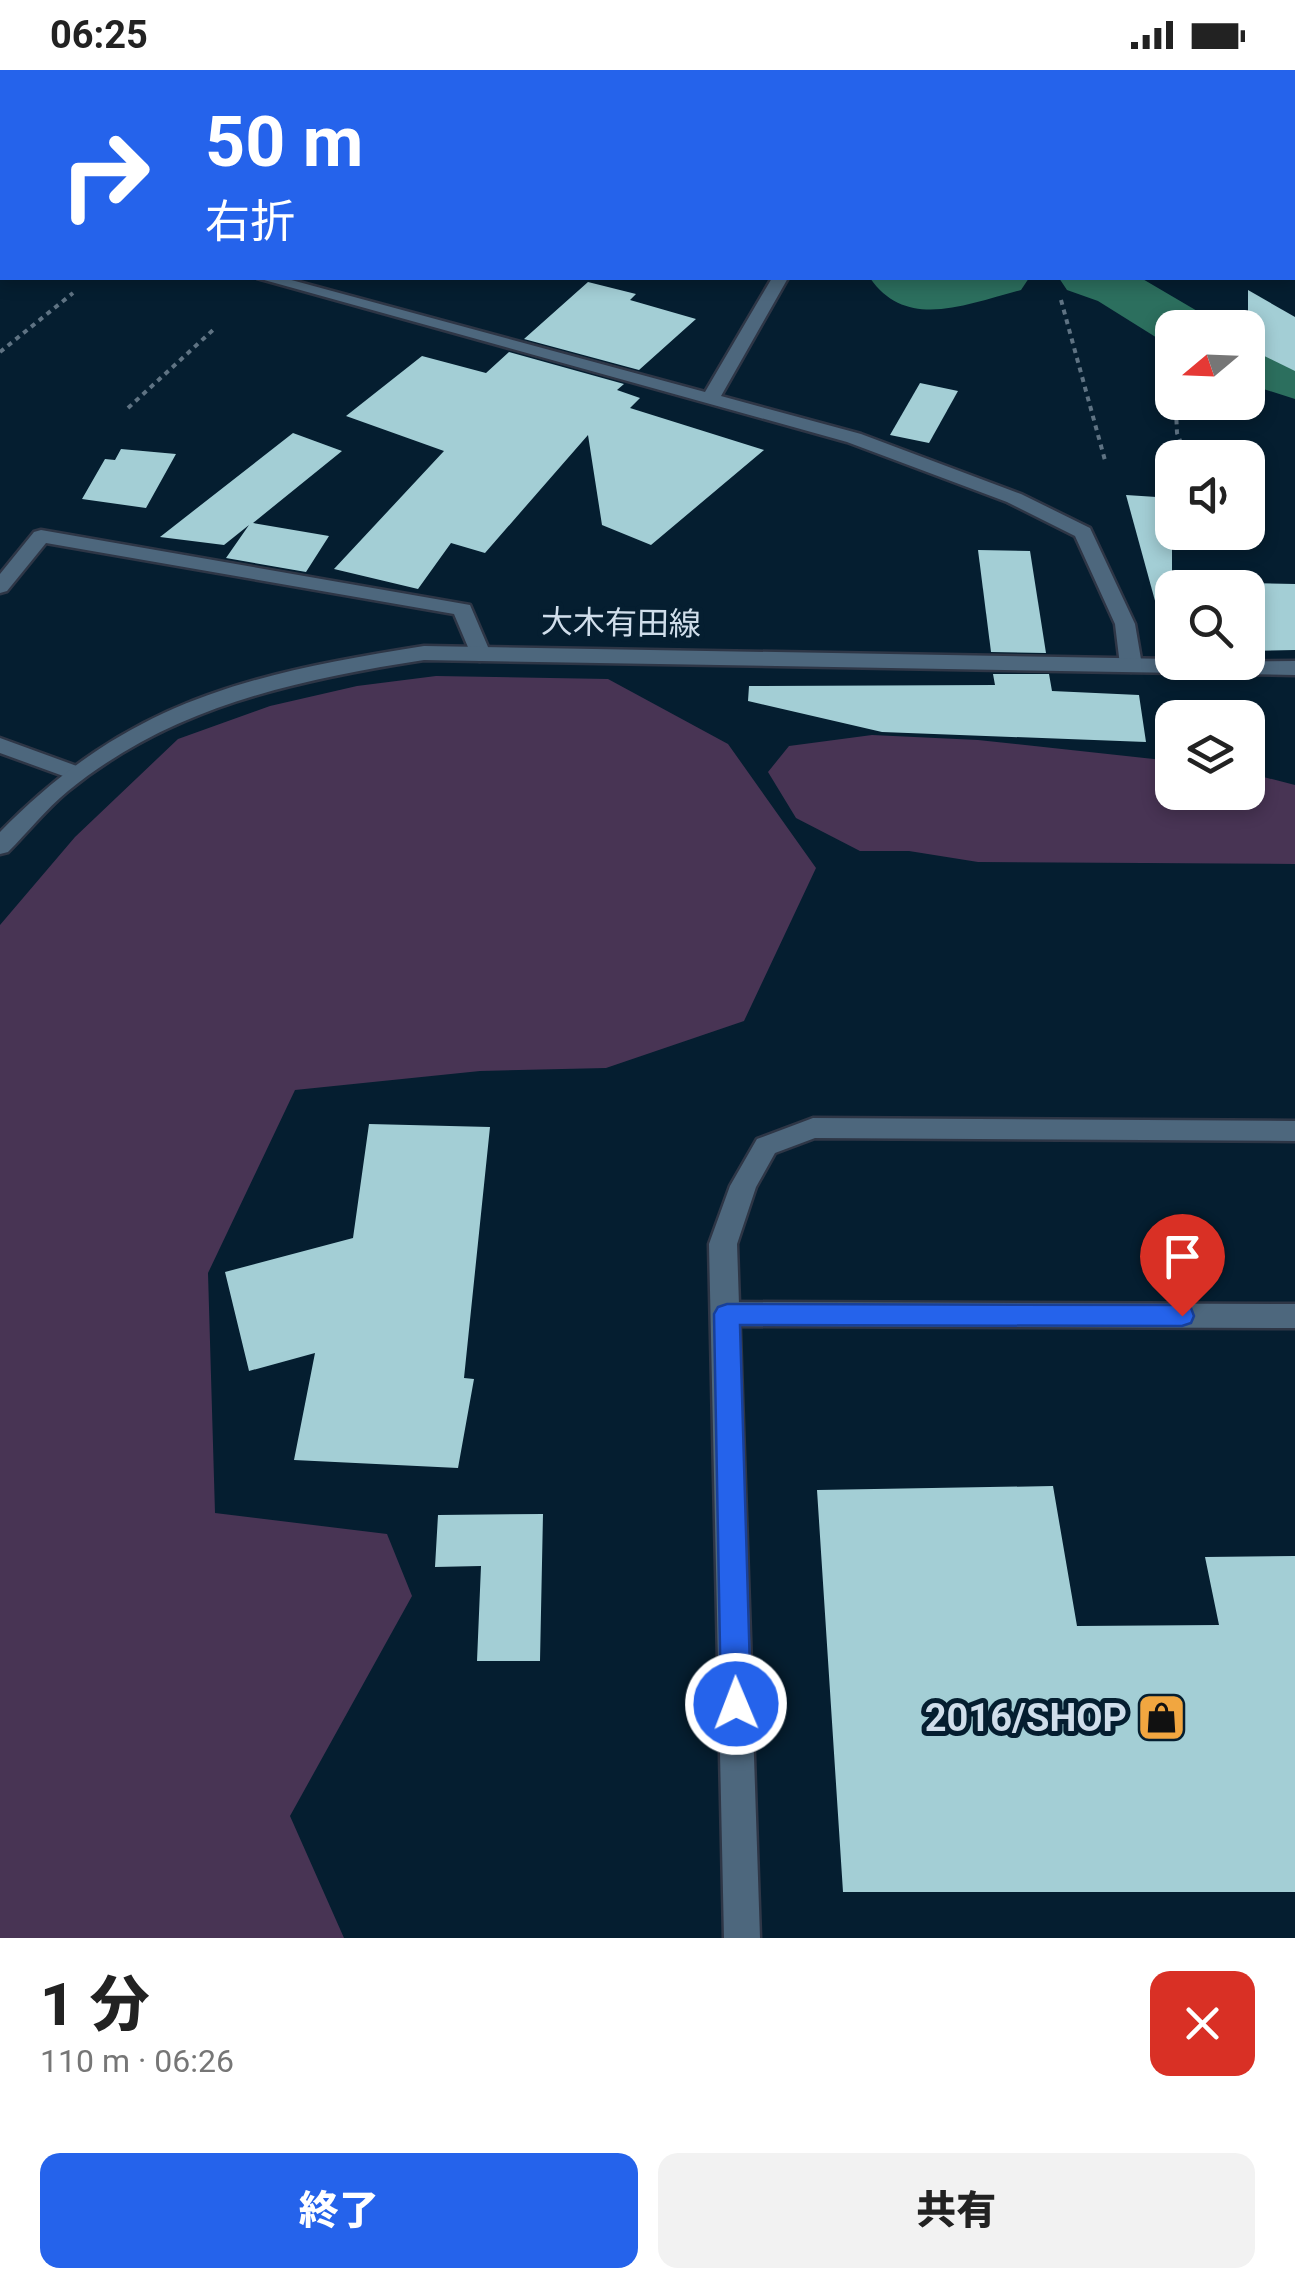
<!DOCTYPE html>
<html lang="ja">
<head>
<meta charset="utf-8">
<style>
	:root { --surface:#fff; --page:#f2f2f2; --text:#222; --muted:#767676; --accent:#2563eb }
	body { margin:0; font-family:Roboto,"Noto Sans JP",sans-serif; background:var(--page); color:var(--text); height:100vh; display:flex; flex-direction:column; font-size:38px; white-space:nowrap }
	* { box-sizing:border-box; margin:0 }
	p { font-size:32px; color:var(--muted) }
	.icon { flex:none; width:55px; height:55px; fill:none; stroke:currentColor; stroke-width:2; stroke-linecap:round; stroke-linejoin:round }
	.map { position:relative; height:1868px; overflow:hidden }
	.panel { display:flex; flex-direction:column; background:var(--surface); flex:1 }
	.panel>* { flex:none }
	.banner { position:absolute; left:0px; top:0px; width:1295px; height:210px; box-shadow:0 5px 15px #0003; background:#2563eb; color:#fff; overflow:hidden }
	.needle { width:65px; rotate:251deg }
	.buttons { position:absolute; left:1155px; top:240px; display:grid; gap:20px }
	.buttons a { display:grid; place-items:center; width:110px; height:110px; border-radius:20px; background:var(--surface); box-shadow:0 5px 15px #0003; font-size:50px }
	.pin { position:absolute; display:grid; place-items:center; width:85px; height:85px; color:#fff; margin:-102px -42px; border-radius:50% 50% 50% 0; rotate:-45deg; box-shadow:0 0 10px #0007 }
	.pin .icon { rotate:45deg }
	.me { position:absolute; width:110px; margin:-55px; rotate:359deg; stroke-linejoin:round; filter:drop-shadow(0 0 8px #0008) }
	.turn { display:flex; align-items:center; gap:35px; height:210px; padding:0 40px; font-size:45px }
	.turn .icon { width:130px; height:130px; stroke-width:2.5 }
	.turn b { display:block; font-size:70px; line-height:85px }
	.round { display:grid; place-items:center; flex:none; width:105px; height:105px; border-radius:20px; background:var(--page) }
	.summary { display:flex; align-items:center; justify-content:space-between; height:170px; padding:0 40px }
	h1 { font-size:60px; font-weight:800; line-height:75px }
	.action { display:flex; gap:20px; margin-top:auto; padding:20px 40px }
	.action a { flex:1; height:115px; border-radius:20px; background:var(--accent); color:#fff; font-size:40px; font-weight:800; line-height:115px; text-align:center }
	.action a+a { background:var(--page); color:var(--text) }
	.status { display:flex; justify-content:space-between; align-items:center; height:70px; padding:0 50px; background:var(--surface); direction:ltr }
	.status svg { height:28px; fill:currentColor }
	.map>svg:first-child { display:block }
</style>
</head>
<body>
<div class="status"><b>06:25</b><svg viewBox="0 0 49 12"><path d="M0 12V9h3v3zM5 12V6h3v6zM10 12V3h3v9zM15 12V0h3v12zM26 1h20v11H26zM47 4h2v5h-2z"/></svg></div>
<div class="map">
<svg width="1295" height="1868" viewBox="0 0 1295 1868">
	<rect width="100%" height="100%" fill="#051e30"/>
	<g fill="#483454">
		<path d="M 559,0 L 1037,0 L 563,2 Z"/>
		<path d="M 436,606 L 608,609 L 728,674 L 816,798 L 744,951 L 606,998 L 480,1001 L 295,1020 L 208,1203 L 215,1443 L 387,1464 L 412,1526 L 290,1746 L 344,1868 L 0,1868 L 0,855 L 75,767 L 178,669 L 270,636 L 357,616 Z"/>
		<path d="M 872,665 L 978,670 L 1172,691 L 1172,722 L 1248,722 L 1248,703 L 1295,715 L 1295,794 L 978,792 L 909,781 L 860,781 L 796,748 L 768,702 L 789,676 Z"/>
	</g>
	<g fill="none" stroke-linecap="round" stroke-linejoin="round">
		<g fill="#2c6f5e" fill-rule="evenodd">
			<path d="M 49,0 L 109,0 L 110,2 L 50,2 Z"/>
			<path d="M 870,208 L 1029,208 L 1021,220 C 969,233 907,262 870,208 Z"/>
			<path d="M 1059,208 L 1141,208 L 1204,245 L 1213,258 L 1172,258 L 1172,273 L 1162,271 L 1098,231 L 1067,220 Z"/>
			<path d="M 1248,276 L 1295,289 L 1295,329 L 1248,314 Z"/>
		</g>
	</g>
	<g fill="#a3ced5">
		<path d="M 588,212 L 636,224 L 630,230 L 696,249 L 639,300 L 524,269 Z"/>
		<path d="M 1248,220 L 1295,247 L 1295,301 L 1248,278 Z"/>
		<path d="M 509,282 L 624,314 L 617,320 L 640,328 L 630,338 L 764,380 L 651,475 L 602,455 L 588,365 L 485,483 L 451,473 L 418,519 L 334,499 L 444,381 L 346,346 L 422,286 L 486,303 Z"/>
		<path d="M 920,313 L 958,321 L 929,373 L 890,365 Z"/>
		<path d="M 293,363 L 342,381 L 253,453 L 329,466 L 306,502 L 226,488 L 249,455 L 224,475 L 160,467 Z"/>
		<path d="M 121,379 L 176,384 L 146,438 L 82,429 L 105,389 L 115,390 Z"/>
		<path d="M 1126,425 L 1172,428 L 1172,548 L 1160,549 Z"/>
		<path d="M 978,480 L 1030,481 L 1046,583 L 991,582 Z"/>
		<path d="M 1248,513 L 1295,514 L 1295,580 L 1248,581 Z"/>
		<path d="M 993,604 L 1049,604 L 1052,621 L 1139,625 L 1146,672 L 882,662 L 748,631 L 749,616 L 995,615 Z"/>
		<path d="M 369,1054 L 490,1057 L 464,1308 L 474,1309 L 458,1398 L 294,1390 L 315,1283 L 249,1301 L 225,1202 L 353,1168 Z"/>
		<path d="M 1053,1416 L 1077,1556 L 1219,1555 L 1205,1487 L 1295,1486 L 1295,1822 L 843,1822 L 817,1420 Z"/>
		<path d="M 543,1444 L 540,1591 L 477,1591 L 481,1496 L 435,1497 L 438,1445 Z"/>
	</g>
	<g fill="none" stroke-linecap="round" stroke-linejoin="round">
		<defs>
			<g id="minor">
				<path d="M 525,0 L 544,0 L 545,2 L 526,2 Z"/>
				<path d="M 1285,0 L 1295,0 L 1295,6 L 1285,2 Z"/>
				<path d="M 0,129 L 2,130 L 2,140 L 0,139 Z"/>
				<rect x="1292" y="136" width="3" height="10"/>
				<path d="M 1292,192 L 1295,193 L 1295,205 L 1292,204 Z"/>
				<path d="M 257,208 L 284,208 L 705,322 L 772,208 L 788,208 L 721,326 L 861,364 L 1021,424 L 1090,458 L 1135,554 L 1142,595 L 1131,602 L 1120,595 L 1115,554 L 1075,466 L 1007,432 L 847,372 Z"/>
				<path d="M 41,460 L 470,535 L 491,584 L 480,591 L 473,589 L 454,544 L 46,473 L 7,521 L 0,523 L 0,504 L 34,462 Z"/>
				<path d="M 0,668 L 85,699 L 88,704 L 77,711 L 0,683 Z"/>
				<path d="M 727,1232 L 1295,1234 L 1295,1258 L 727,1256 L 717,1252 L 713,1244 L 717,1236 Z"/>
			</g>
			<path id="tertiary" d="M 813,1048 L 1295,1051 L 1295,1071 L 815,1068 L 775,1083 L 756,1117 L 737,1174 L 760,1868 L 724,1868 L 709,1174 L 730,1116 L 757,1069 Z"/>
			<path id="secondary" d="M 424,576 L 1172,589 L 1172,592 L 1295,591 L 1295,605 L 424,590 C 295,610 171,637 68,721 C 46,739 28,762 8,782 L 0,784 L 0,762 C 128,631 248,604 424,576 Z"/>
		</defs>
		<use href="#minor" stroke="#2e3646" stroke-width="5"/>
		<use href="#tertiary" stroke="#2e3646" stroke-width="5"/>
		<use href="#secondary" stroke="#2e3646" stroke-width="5"/>
		<g stroke="#5f7383" stroke-width="4" stroke-dasharray="5 5" stroke-linecap="butt">
			<path d="M 1061,230 L 1106,394"/>
			<path d="M 0,282 L 73,223"/>
			<path d="M 1183,332 L 1176,340 L 1177,363 L 1187,388"/>
			<path d="M 128,338 L 213,260"/>
		</g>
		<use href="#minor" fill="#4d677d" fill-rule="evenodd"/>
		<use href="#tertiary" fill="#4d677d" fill-rule="evenodd"/>
		<use href="#secondary" fill="#4d677d" fill-rule="evenodd"/>
	</g>
	<path fill="#2563eb" stroke="#184099" stroke-width="2.5" d="M 727,1234 L 1182,1235 L 1191,1238 L 1194,1246 L 1191,1253 L 1182,1256 L 740,1255 L 751,1634 L 747,1644 L 736,1648 L 726,1644 L 721,1634 L 714,1244 L 718,1237 Z"/>
	<defs>
		<symbol id="shop-square" viewBox="-11 -11 22 22"><rect x="-9" y="-9" width="18" height="18" rx="4" fill="#f1a640" stroke="#051e30"/><path d="M-5-2.5h2.3a2.7 3.5 0 0 1 5.4 0H5L5.5 6h-11ZM-1.5-2.5h3a1.5 2.3 0 0 0-3 0Z" fill="#111"/></symbol>
	</defs>
	<g fill-rule="evenodd">
		<use href="#shop-square" x="1134" y="1620" width="55" height="55"/>
	</g>
	<g text-anchor="middle" stroke-width="10" stroke-linejoin="round" paint-order="stroke">
		<g font-size="32" fill="#d0deeb" stroke="#051e30">
			<text transform="translate(621 553) rotate(1)" y="11">大木有田線</text>
		</g>
		<g font-size="38" font-weight="bold" fill="#d0deeb" stroke="#051e30" text-anchor="end">
			<text x="1127" y="1661">2016/SHOP</text>
		</g>
	</g>
</svg>
<div class="buttons">
<a><svg class="needle" viewBox="-14 -14 28 28"><path d="M0-13l5 13h-10z" fill="#e53935"/><path d="M0 13l5-13h-10z" fill="#767676"/></svg></a>
<a><svg class="icon" aria-label="sound" viewBox="0 0 24 24"><path d="M4 9h4l5-4v14l-5-4H4zM17 9q2 3 0 6"/></svg></a>
<a><svg class="icon" aria-label="search" viewBox="0 0 24 24"><circle cx="10" cy="10" r="6"/><path d="M15 15l6 6"/></svg></a>
<a><svg class="icon" aria-label="layers" viewBox="0 0 24 24"><path d="M12 4l9 5-9 5-9-5zM3 14l9 5 9-5"/></svg></a>
</div>
<div class="pin" style="left:1182px;top:1246px;background:#d93025"><svg class="icon" aria-label="arrive" viewBox="0 0 24 24"><path d="M6 21V4h12l-3 4 3 4H6"/></svg></div>
<svg class="me" style="left:736px;top:1634px" viewBox="-20 -20 40 40"><circle r="17" fill="#2563eb" stroke="#fff" stroke-width="3"/><path d="M0-11L8 9 0 5-8 9z" fill="#fff"/></svg>
<div class="banner">
<div class="turn"><svg class="icon" aria-label="right" viewBox="0 0 24 24"><path d="M7 20v-9h11M14 6l5 5-5 5"/></svg><div><b>50 m</b>右折</div></div>
</div>
</div>
<section class="panel">
<div class="summary"><div><h1>1 分</h1><p>110 m · 06:26</p></div><a class="round" style="background:#d93025;color:#fff"><svg class="icon" aria-label="close" viewBox="0 0 24 24"><path d="M6 6l12 12M18 6L6 18"/></svg></a></div>
<div class="action"><a>終了</a><a>共有</a></div>
</section>
</body>
</html>
